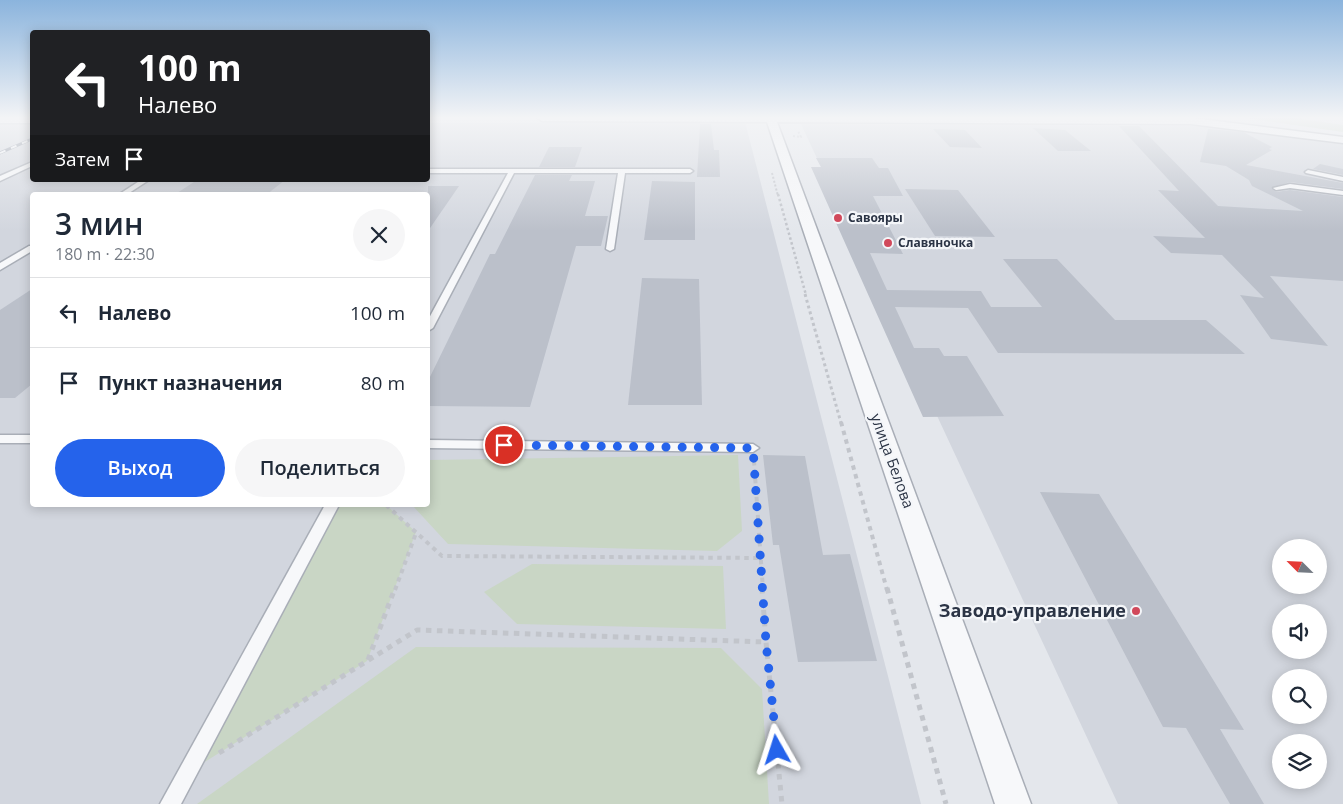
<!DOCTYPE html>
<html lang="ru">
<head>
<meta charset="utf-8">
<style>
	:root { --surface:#fff; --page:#f6f6f7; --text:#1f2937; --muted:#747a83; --line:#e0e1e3; --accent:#2563eb }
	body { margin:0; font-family:"Open Sans",sans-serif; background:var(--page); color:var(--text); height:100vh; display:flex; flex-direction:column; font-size:19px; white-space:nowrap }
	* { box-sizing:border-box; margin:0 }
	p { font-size:16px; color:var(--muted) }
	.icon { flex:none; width:28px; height:28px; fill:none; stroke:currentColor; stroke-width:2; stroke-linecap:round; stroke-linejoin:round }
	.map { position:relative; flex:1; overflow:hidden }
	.panel { position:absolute; left:30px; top:192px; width:400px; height:315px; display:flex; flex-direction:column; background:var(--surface); border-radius:5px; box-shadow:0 2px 12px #0003 }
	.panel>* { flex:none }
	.top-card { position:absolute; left:30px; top:30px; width:400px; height:152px; border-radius:5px; box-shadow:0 2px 12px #0003; background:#202124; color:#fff; overflow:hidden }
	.needle { width:32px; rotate:294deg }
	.fabs { position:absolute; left:1272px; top:539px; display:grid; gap:10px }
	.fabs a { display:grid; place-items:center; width:55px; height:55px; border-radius:50%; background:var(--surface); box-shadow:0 2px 12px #0003; font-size:25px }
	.pin { position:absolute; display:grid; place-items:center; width:42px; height:42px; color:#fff; margin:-21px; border:2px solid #fff; border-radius:50%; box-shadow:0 1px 5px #0007 }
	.me { position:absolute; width:55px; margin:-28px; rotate:354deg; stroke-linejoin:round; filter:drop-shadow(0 0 4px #0008) }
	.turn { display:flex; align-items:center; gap:18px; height:105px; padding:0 25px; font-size:22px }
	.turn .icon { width:65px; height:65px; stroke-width:2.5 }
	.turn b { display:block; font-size:35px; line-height:42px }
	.then { display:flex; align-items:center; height:48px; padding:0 25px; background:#0003; gap:10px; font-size:19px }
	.round { display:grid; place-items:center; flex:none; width:52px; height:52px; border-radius:26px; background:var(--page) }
	.headline { display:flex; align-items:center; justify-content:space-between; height:85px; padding:0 25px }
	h1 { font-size:30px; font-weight:600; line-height:38px }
	.primary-button { display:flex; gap:10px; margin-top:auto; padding:10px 25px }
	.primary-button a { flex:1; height:58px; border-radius:30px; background:var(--accent); color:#fff; font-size:20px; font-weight:600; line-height:58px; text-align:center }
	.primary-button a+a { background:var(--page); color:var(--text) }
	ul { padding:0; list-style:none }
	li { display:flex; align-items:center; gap:15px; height:70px; padding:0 25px; border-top:1px solid var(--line) }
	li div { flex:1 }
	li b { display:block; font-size:19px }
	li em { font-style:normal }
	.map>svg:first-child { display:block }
</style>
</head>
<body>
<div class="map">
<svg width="1343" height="804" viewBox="0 0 1343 804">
	<rect width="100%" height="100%" fill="#e4e7ec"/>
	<g fill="#d2d6de" fill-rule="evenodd">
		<path d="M 745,122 L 921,804 L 0,804 L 0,124 L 32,124 L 32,180 L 428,180 L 428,123 ZM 32,195 L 428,195 L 428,505 L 32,505 Z"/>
		<path d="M 801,124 L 1220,126 L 1343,143 L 1343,804 L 1118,804 ZM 1281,548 L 1319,548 L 1319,585 L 1281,585 ZM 1281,612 L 1319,612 L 1319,650 L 1281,650 ZM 1281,678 L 1319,678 L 1319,715 L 1281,715 ZM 1281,742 L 1319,742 L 1319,780 L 1281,780 Z"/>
	</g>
	<g fill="#c9d6c5">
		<path d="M 1246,118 L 1295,118 L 1343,125 L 1343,132 Z"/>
		<path d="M 738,455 L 742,531 L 717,551 L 448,544 L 412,505 L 428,505 L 428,460 Z"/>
		<path d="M 336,505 L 386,505 L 416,532 L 367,661 L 187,773 Z"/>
		<path d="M 532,564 L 723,566 L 726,629 L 517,624 L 484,592 Z"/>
		<path d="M 416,647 L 721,648 L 762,689 L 769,804 L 197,804 Z"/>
	</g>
	<g fill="#bbc0ca">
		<path d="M 700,124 L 711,124 L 714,150 L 719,150 L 720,177 L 697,177 Z"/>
		<path d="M 1119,126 L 1139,126 L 1218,206 L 1303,211 L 1252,186 L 1249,180 L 1226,166 L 1200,162 L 1208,129 L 1243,132 L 1272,147 L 1269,149 L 1272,150 L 1246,165 L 1343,183 L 1343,189 L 1290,182 L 1271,188 L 1276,192 L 1290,190 L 1343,197 L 1343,281 L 1270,276 L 1328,346 L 1271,339 L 1240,295 L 1264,298 L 1222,255 L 1171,253 L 1153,236 L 1205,238 L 1158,190 L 1179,191 Z"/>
		<path d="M 1033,128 L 1065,130 L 1091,151 L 1058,151 Z"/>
		<path d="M 933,129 L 965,130 L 982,148 L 950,147 Z"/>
		<path d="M 549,147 L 582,147 L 575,167 L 539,167 Z"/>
		<path d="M 816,158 L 872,158 L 879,168 L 888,168 L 903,196 L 873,196 L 903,254 L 870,253 L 887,290 L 981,291 L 991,307 L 1042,307 L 1003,259 L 1057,259 L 1115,320 L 1206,320 L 1245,354 L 998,353 L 968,308 L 895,307 L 914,348 L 939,348 L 944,356 L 967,356 L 1004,416 L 923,417 L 811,167 L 821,167 Z"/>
		<path d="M 1320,164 L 1343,169 L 1343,175 L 1313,169 Z"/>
		<path d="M 535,175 L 572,175 L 569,181 L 595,181 L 585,216 L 608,216 L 601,246 L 576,246 L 530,407 L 428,406 L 428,381 L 490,254 L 495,254 Z"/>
		<path d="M 197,180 L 285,180 L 266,195 L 174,195 Z"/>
		<path d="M 652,181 L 695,182 L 695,240 L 644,240 Z"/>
		<path d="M 428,186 L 459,186 L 428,231 Z"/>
		<path d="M 905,189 L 958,190 L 995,237 L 935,236 Z"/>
		<path d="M 642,278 L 699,279 L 702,405 L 628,405 Z"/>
		<path d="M 32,289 L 32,384 L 15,398 L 0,398 L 0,310 Z"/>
		<path d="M 763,455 L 805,456 L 823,555 L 850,554 L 877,661 L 798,662 L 779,545 L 773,545 Z"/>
		<path d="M 1040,492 L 1099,494 L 1244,730 L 1220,729 L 1264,804 L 1230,804 L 1186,728 L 1163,727 Z"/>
	</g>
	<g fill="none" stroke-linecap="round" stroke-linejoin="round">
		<defs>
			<g id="service">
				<path d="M 32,162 L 32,166 L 0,181 L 0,176 Z"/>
				<path d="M 428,169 L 690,169 L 693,171 L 690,173 L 625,173 L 614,249 L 610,251 L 606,249 L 618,173 L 514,173 L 433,328 L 428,331 L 428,320 L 508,173 L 428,173 Z"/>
				<path d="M 1308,170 L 1343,177 L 1343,181 L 1306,173 L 1305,172 Z"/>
				<path d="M 141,180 L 149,180 L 126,195 L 118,195 Z"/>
				<path d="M 1290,184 L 1343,191 L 1343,195 L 1290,188 L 1276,190 L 1273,188 Z"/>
				<path d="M 29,246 L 32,246 L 32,251 L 0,270 L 0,263 Z"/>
				<rect x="0" y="435" width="32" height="8"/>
				<path d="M 428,440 L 753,444 L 759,448 L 753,452 L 428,448 Z"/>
				<path d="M 325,505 L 339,505 L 181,804 L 160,804 Z"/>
			</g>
			<g id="minor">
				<rect x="0" y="118" width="32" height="5"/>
				<path d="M 537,118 L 1193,118 L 1343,137 L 1343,143 L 1191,124 L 777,122 L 1031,804 L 995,804 L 767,122 L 542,121 Z"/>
			</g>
		</defs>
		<use href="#service" stroke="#a9aeb7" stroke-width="3"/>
		<use href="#minor" stroke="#a9aeb7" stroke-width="3"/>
		<g stroke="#c2c5cb" stroke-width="2" stroke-dasharray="2 2" stroke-linecap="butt">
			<path d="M 793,136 L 801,137 L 798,131"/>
			<path d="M 772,173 L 778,196"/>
		</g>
		<path stroke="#c2c5cb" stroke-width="2.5" stroke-dasharray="2.5 2.5" stroke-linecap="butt" d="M 778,194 L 806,295"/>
		<path stroke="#c2c5cb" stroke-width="3" stroke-dasharray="3 3" stroke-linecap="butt" d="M 805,294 L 841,423"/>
		<g stroke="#c2c5cb" stroke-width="4" stroke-dasharray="4.5 4.5" stroke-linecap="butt">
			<path d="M 841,422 L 887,590"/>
			<path d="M 754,461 L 763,590"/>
			<path d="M 386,505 L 442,556 L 761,558"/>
			<path d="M 395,590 L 416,533"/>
		</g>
		<g stroke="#c2c5cb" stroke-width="5" stroke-dasharray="5.5 5.5" stroke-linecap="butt">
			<path d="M 762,588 L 766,642"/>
			<path d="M 887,588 L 946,804"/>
			<path d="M 368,660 L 395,588"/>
			<path d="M 219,753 L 417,630 L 766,642 L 782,804"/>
		</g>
		<use href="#service" fill="#f7f8fa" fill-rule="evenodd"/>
		<use href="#minor" fill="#f7f8fa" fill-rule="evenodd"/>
		<defs>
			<path id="rail" d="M 0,153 L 32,139"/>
		</defs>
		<use href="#rail" stroke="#7d8696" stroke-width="3"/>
		<use href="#rail" stroke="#f4f6f9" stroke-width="2" stroke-dasharray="6" stroke-linecap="butt"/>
	</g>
	<linearGradient id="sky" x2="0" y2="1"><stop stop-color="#8bb4dd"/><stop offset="0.51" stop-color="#f3f4f6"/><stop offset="1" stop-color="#f3f4f6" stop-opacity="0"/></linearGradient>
	<rect width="1343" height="231" fill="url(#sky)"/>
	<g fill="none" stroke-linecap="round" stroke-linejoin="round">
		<path stroke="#2563eb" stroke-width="9" stroke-dasharray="0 16.2" d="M 504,445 L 753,448 L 766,642 L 777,750"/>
	</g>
	<g fill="#d1495b" stroke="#f4f6f9" stroke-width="2">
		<circle cx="838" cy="218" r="5"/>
		<circle cx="888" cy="243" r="5"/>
		<circle cx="1136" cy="611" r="5"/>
	</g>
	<g text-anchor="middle" stroke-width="4.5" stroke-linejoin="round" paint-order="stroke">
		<g font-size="12" font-weight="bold" fill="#2b3445" stroke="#f4f6f9" text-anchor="start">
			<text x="848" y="222">Савояры</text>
			<text x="898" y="247">Славяночка</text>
		</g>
		<g font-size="15" fill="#2b3445" stroke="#f4f6f9">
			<text transform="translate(892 461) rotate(70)" y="5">улица Белова</text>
		</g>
		<g font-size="18" font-weight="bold" fill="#2b3445" stroke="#f4f6f9" text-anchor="end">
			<text x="1126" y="617">Заводо-управление</text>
		</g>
	</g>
</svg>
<div class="fabs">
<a><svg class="needle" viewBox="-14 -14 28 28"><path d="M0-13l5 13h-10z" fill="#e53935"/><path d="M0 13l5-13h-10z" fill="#747a83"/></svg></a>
<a><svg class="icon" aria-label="sound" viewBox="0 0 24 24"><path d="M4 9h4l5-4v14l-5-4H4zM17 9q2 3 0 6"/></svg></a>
<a><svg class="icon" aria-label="search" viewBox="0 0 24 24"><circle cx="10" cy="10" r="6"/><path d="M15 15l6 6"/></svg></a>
<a><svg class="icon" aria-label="layers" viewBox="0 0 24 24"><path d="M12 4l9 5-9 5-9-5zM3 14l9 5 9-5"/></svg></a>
</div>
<div class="pin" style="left:504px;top:445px;background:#d93025"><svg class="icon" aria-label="arrive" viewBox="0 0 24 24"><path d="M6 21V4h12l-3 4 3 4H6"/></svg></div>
<svg class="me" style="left:777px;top:750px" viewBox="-20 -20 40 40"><path d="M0-17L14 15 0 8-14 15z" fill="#2563eb" stroke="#fff" stroke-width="4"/></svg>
<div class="top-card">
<div class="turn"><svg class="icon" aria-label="left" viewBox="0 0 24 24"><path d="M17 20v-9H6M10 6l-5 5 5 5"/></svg><div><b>100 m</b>Налево</div></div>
<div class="then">Затем<svg class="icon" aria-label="arrive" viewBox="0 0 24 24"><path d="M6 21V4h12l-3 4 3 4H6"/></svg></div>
</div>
<section class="panel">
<div class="headline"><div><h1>3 мин</h1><p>180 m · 22:30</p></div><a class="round"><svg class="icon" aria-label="close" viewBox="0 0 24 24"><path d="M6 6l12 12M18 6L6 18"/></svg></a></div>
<ul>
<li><svg class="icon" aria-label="left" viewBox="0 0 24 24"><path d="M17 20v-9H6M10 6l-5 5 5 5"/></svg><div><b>Налево</b></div><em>100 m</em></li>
<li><svg class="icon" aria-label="arrive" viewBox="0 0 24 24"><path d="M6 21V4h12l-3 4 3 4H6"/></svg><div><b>Пункт назначения</b></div><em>80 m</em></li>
</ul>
<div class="primary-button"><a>Выход</a><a>Поделиться</a></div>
</section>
</div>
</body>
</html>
